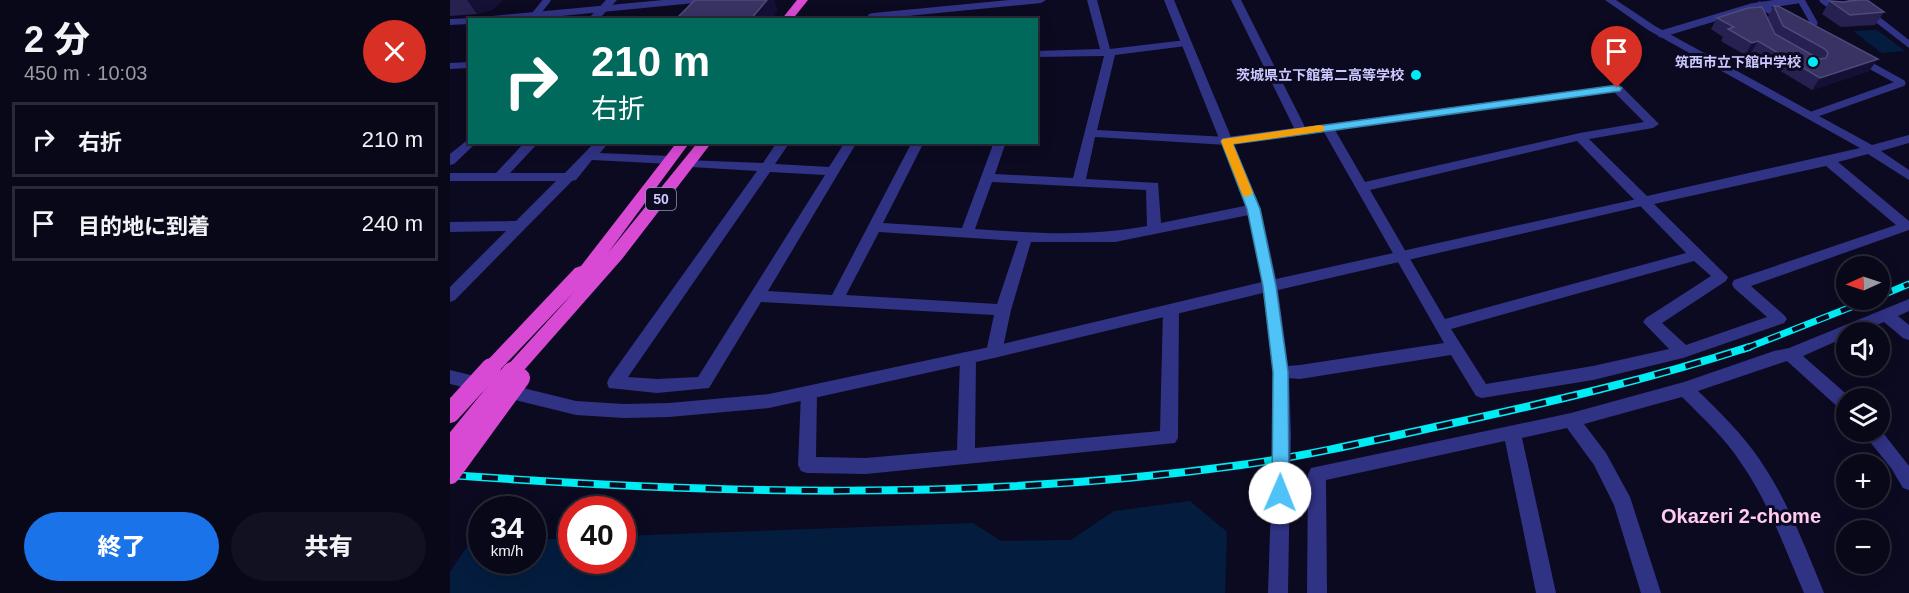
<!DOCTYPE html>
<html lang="ja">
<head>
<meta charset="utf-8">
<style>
	:root { --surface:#090818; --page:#121121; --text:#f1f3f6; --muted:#999aa2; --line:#292937; --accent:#1a73e8 }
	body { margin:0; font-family:Arial,"Noto Sans JP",sans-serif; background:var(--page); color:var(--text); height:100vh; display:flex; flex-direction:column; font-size:22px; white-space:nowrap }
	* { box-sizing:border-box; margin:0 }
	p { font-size:20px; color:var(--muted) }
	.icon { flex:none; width:33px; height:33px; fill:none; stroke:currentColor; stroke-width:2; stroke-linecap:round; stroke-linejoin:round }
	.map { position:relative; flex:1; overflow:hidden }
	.panel { display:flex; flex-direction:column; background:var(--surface); width:450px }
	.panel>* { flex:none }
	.guide { position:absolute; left:18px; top:18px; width:570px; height:126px; border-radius:0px; box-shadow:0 3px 15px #0003,0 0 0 2px var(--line); background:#00695c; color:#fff; overflow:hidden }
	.needle { width:39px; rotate:267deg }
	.buttons { position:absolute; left:1386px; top:256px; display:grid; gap:12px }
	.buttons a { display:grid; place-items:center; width:54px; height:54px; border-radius:50%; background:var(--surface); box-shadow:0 3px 15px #0003,0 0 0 2px var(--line); font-size:30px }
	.speed { position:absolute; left:18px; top:496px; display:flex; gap:12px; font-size:30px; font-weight:700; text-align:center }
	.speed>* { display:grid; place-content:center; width:78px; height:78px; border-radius:50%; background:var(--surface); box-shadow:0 3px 15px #0003,0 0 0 2px var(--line); line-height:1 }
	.speed small { font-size:15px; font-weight:400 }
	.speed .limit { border:9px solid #d22; background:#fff; color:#111 }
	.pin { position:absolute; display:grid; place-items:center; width:51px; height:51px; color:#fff; margin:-62px -26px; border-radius:50% 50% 50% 0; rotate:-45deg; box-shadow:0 0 6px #0007 }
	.pin .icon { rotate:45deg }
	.me { position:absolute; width:66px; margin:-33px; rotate:1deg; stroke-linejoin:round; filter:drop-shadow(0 0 4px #0008) }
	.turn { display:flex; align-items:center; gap:21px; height:126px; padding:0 24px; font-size:27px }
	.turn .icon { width:78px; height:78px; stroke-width:2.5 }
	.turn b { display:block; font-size:42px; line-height:51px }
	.round { display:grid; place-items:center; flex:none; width:63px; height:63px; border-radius:32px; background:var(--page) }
	.overview { display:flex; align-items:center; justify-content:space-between; height:102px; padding:0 24px }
	h1 { font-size:36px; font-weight:800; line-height:45px }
	.primary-button { display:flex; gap:12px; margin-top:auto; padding:12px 24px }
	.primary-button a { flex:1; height:69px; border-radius:36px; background:var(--accent); color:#fff; font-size:24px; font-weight:800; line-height:69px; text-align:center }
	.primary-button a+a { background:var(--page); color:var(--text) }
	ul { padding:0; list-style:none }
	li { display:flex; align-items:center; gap:18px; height:75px; margin:0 12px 9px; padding:0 12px; border:3px solid var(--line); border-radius:0px }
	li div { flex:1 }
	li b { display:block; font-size:22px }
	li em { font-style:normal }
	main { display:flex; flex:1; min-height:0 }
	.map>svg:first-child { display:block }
</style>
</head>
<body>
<main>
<section class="panel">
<div class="overview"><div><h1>2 分</h1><p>450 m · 10:03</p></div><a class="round" style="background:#d93025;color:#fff"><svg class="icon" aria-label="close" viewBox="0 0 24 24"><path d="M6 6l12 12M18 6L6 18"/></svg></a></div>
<ul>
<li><svg class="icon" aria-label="right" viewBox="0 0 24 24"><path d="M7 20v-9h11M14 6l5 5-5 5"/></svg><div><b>右折</b></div><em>210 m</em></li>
<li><svg class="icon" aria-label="arrive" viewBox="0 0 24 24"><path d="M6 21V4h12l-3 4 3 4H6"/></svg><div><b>目的地に到着</b></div><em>240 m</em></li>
</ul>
<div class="primary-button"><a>終了</a><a>共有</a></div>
</section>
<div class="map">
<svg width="1459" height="593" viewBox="0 0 1459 593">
	<rect width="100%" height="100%" fill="#0c0a20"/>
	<g fill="#041d3f">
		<path d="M 1427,30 L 1455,51 L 1432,53 L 1403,31 Z"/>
		<path d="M 740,501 L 777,532 L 775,593 L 0,593 L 0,572 L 20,542 L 31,542 L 32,561 L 82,561 L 83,540 L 121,538 L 122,561 L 172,561 L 173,536 L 523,523 L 551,541 L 621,540 L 664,511 Z"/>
	</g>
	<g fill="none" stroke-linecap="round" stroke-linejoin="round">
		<g stroke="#303284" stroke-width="7">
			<path d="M 1351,0 L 1364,23 L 1351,28"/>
			<path d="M 1373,0 L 1385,9"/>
			<path d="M 1310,5 L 1331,17"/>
			<path d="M 85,15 L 97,0"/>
			<path d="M 1211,34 L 1301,7 L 1347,0"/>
			<path d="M 1362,115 L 1452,83 L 1414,62"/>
		</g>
		<g fill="#303284" fill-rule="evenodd">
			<path d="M 156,0 L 167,0 L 148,20 L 137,20 Z"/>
			<path d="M 559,0 L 596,0 L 591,3 L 416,20 L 419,14 L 423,13 Z"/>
			<path d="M 637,0 L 647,0 L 660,49 L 736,40 L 741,43 L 736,46 L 665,55 L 647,130 L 777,137 L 844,128 L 781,0 L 791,0 L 855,127 L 1167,85 L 1171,86 L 1209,124 L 1203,128 L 1139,139 L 1197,196 L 1410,148 L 1198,30 L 1155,0 L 1166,0 L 1205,26 L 1422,145 L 1459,135 L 1459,143 L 1431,151 L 1459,170 L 1459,180 L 1418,154 L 1388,162 L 1459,221 L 1459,230 L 1301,286 L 1334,315 L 1337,319 L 1334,323 L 1233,358 L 1143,380 L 1032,398 L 1026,396 L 1001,355 L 850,379 L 825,377 L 823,372 L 825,367 L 850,365 L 994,343 L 874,132 L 777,145 L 645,137 L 636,179 L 708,183 L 711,223 L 804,204 L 811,209 L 804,214 L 665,242 L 581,242 L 561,310 L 552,352 L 550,356 L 544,358 L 538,356 L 536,352 L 544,315 L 311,302 L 259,388 L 207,393 L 159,388 L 157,383 L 159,378 L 307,171 L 241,167 L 235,163 L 236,160 L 313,163 L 327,142 L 340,142 L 325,164 L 379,167 L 395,142 L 407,142 L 318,291 L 382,295 L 462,142 L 474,142 L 433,223 L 512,228 L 544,142 L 556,142 L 545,174 L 623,178 L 654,56 L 586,57 L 586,51 L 650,49 ZM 1164,92 L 1194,122 L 1130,133 L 915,182 L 885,130 ZM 1127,141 L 1236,253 L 995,319 L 920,190 ZM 1376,166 L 1446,225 L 1284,280 L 1282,284 L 1284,288 L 1317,317 L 1236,345 L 1212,323 L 1276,281 L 1278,277 L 1204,204 ZM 320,172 L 375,175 L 248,377 L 207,379 L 178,377 ZM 542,182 L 696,190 L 697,226 C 640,237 583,233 525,229 ZM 429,232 L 568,241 L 547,304 L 396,295 ZM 1244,261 L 1261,276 L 1196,318 L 1193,322 L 1219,349 L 1143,366 L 1036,384 L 1001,329 Z"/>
			<path d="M 1397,0 L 1408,0 L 1459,40 L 1459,48 Z"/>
			<path d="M 20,62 L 20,68 L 0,69 L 0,63 Z"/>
			<path d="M 20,138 L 20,142 L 26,142 L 24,145 L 4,164 L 0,165 L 0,154 Z"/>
			<path d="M 75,142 L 89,142 L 60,173 L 115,173 L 145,142 L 159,142 L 150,153 L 220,156 L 226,160 L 220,164 L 142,160 L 126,180 L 122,181 L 5,300 L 0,302 L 0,287 L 56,231 L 0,232 L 0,222 L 66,221 L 106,181 L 0,181 L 0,173 L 46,173 Z"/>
			<path d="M 1459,299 L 1459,311 L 1448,316 L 1459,325 L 1459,340 L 1453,338 L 1434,322 L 1407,333 L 1396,333 L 1396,337 L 1353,356 L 1402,399 L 1396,399 L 1396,411 L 1390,409 L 1337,361 L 1248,391 C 1267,409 1286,428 1302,449 C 1334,491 1354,544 1374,593 L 1354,593 C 1335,549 1319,503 1291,463 C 1275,438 1253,418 1232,397 L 1134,424 L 1156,453 L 1180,497 L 1211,593 L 1191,593 L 1164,505 L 1144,465 L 1117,428 L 1072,438 L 1106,593 L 1086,593 L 1055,441 L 876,480 L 877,593 L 857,593 L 858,474 L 861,468 L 1121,413 L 1234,382 L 1324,351 L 1339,348 Z"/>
			<path d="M 721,304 L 726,306 L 729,310 L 728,438 L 725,443 L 416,474 L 357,473 L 351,471 L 348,465 L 351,394 L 353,389 L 359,387 L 365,389 L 367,394 L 366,457 L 416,458 L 507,450 L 510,358 L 512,353 L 518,352 L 524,353 L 526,358 L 525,448 L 710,431 L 713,310 L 716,306 Z"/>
			<path d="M 1430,429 L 1459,466 L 1459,490 L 1453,488 L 1441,468 L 1412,432 L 1430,432 Z"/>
		</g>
		<g fill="#303284" fill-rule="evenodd">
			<path d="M 213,0 L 250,0 L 245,3 L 70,20 L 27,20 L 32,17 Z"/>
			<path d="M 714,0 L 724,0 L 811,209 L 826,279 L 1196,197 L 1203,201 L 1196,205 L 828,290 L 839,372 L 841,436 L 838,441 L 832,443 L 826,441 L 823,436 L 823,372 L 813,293 L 544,358 L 319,408 L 219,417 L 174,418 L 126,415 L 0,384 L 0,370 L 126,401 L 174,404 L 219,403 L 319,394 L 544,346 L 812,282 L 797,209 Z"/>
			<path d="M 20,18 L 24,20 L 20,20 L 20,24 L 0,25 L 0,19 Z"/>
			<path d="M 831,465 L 837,467 L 840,473 L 838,593 L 818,593 L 822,473 L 825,467 Z"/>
		</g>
		<g fill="#d84ad4" fill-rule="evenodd">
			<path d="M 347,0 L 358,0 L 342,20 L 331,20 Z"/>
			<path d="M 227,142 L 240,142 L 158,253 L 248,142 L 262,142 L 172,259 L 68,377 L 62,379 L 56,377 L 53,372 L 56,367 L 125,291 L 47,373 L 41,375 L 35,373 L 32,368 L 35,363 L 125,268 L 131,266 Z"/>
		</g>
		<defs>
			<g id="rail-far1">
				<path d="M 1430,296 L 1459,284"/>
				<path d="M 1294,349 L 1419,300"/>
			</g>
			<path id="rail" d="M 0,475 C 263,494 529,501 791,465 C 861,455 930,439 999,424 C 1100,402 1200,379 1299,347"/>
		</defs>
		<use href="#rail-far1" stroke="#00ecf4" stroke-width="7"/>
		<use href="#rail" stroke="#00ecf4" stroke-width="8"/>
		<use href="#rail-far1" stroke="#0c0a20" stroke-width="4.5" stroke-dasharray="13" stroke-linecap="butt"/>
		<use href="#rail" stroke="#0c0a20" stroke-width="5" stroke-dasharray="16" stroke-linecap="butt"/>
		<path stroke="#303284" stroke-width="18" d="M 831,473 L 832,436"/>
		<g stroke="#d84ad4" stroke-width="20">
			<path d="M 0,413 L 41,368"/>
			<path d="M 0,448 L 62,372"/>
			<path d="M 0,474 L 70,378"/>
		</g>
	</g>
	<g fill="#262150">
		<path d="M 0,0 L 53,0 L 42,10 L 27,14 L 0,16 Z"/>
		<path d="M 1380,1 L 1434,12 L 1425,25 L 1391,27 L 1372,14 Z"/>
		<path d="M 1324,6 L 1419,71 L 1362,90 L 1301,53 L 1295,55 L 1271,41 L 1273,37 L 1261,29 L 1267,18 L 1317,18 Z"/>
	</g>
	<g fill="#141035">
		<path d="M 17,0 L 53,0 L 42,10 L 27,14 Z"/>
		<path d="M 317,0 L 324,0 L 328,11 L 321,20 L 300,20 Z"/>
		<path d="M 1308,41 L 1301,53 L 1295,55 L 1302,43 Z"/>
		<path d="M 1428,59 L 1419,71 L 1362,90 L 1370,78 Z"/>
	</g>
	<g fill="#383363" stroke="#4f4a7b" stroke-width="1.5">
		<path d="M 245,0 L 317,0 L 300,20 L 225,20 Z"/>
		<path d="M 1409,0 L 1417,0 L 1434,12 L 1400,15 L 1380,1 L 1393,2 Z"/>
		<path d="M 1324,6 L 1328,6 L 1428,59 L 1370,78 L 1308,41 L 1302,43 L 1278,29 L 1284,27 L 1267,18 L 1298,8 L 1312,7 L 1325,34 L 1369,59 L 1376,58 L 1378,53 L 1375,49 L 1333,26 Z"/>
	</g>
	<path fill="#4fc3f7" stroke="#337fa1" stroke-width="1.5" d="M 1167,85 L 1172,88 L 1170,91 L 783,144 L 810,209 L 826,286 L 838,372 L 839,493 L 836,498 L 830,500 L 824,498 L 822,493 L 823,372 L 813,286 L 797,209 L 771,141 L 773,139 Z"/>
	<path fill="#f59e0b" d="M 870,125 L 874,126 L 874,131 L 783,144 L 803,193 L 797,197 L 793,196 L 771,141 L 773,139 Z"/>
	<g fill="#00ecf4" stroke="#0c0a20" stroke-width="2">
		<circle cx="1363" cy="62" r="6"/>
		<circle cx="966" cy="75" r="6"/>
	</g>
	<g text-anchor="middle" stroke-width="6" stroke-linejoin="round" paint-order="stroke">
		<g font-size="14" font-weight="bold" fill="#cbc9ff" stroke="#0c0a20" text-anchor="end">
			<text x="1351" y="67">筑西市立下館中学校</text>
			<text x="954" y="80">茨城県立下館第二高等学校</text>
		</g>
		<rect fill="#0c0a20" stroke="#9290bc" stroke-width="1.5" x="196" y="188" width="30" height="22" rx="4.5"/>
		<g font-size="14" font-weight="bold" fill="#cbc9ff">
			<text x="211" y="204">50</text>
		</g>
		<g font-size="20" font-weight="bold" fill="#ffcbf0" stroke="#0c0a20">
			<text x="1291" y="523">Okazeri 2-chome</text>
		</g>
	</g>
</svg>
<div class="buttons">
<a><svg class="needle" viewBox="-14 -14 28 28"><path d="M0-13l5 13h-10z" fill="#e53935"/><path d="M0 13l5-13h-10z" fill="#999aa2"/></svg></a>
<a><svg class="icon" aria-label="sound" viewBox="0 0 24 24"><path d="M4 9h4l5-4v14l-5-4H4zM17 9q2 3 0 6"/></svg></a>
<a><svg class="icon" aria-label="layers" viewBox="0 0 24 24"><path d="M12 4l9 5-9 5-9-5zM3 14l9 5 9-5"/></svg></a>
<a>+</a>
<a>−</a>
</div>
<div class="speed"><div>34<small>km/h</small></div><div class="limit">40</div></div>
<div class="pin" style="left:1167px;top:88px;background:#d93025"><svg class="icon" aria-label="arrive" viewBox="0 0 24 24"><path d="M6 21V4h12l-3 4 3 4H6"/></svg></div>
<svg class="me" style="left:830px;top:493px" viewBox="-20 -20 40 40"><circle r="19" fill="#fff"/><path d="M0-13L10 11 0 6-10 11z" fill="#4fc3f7"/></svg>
<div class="guide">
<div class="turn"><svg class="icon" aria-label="right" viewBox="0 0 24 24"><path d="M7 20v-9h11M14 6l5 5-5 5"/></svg><div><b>210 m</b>右折</div></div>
</div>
</div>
</main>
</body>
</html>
